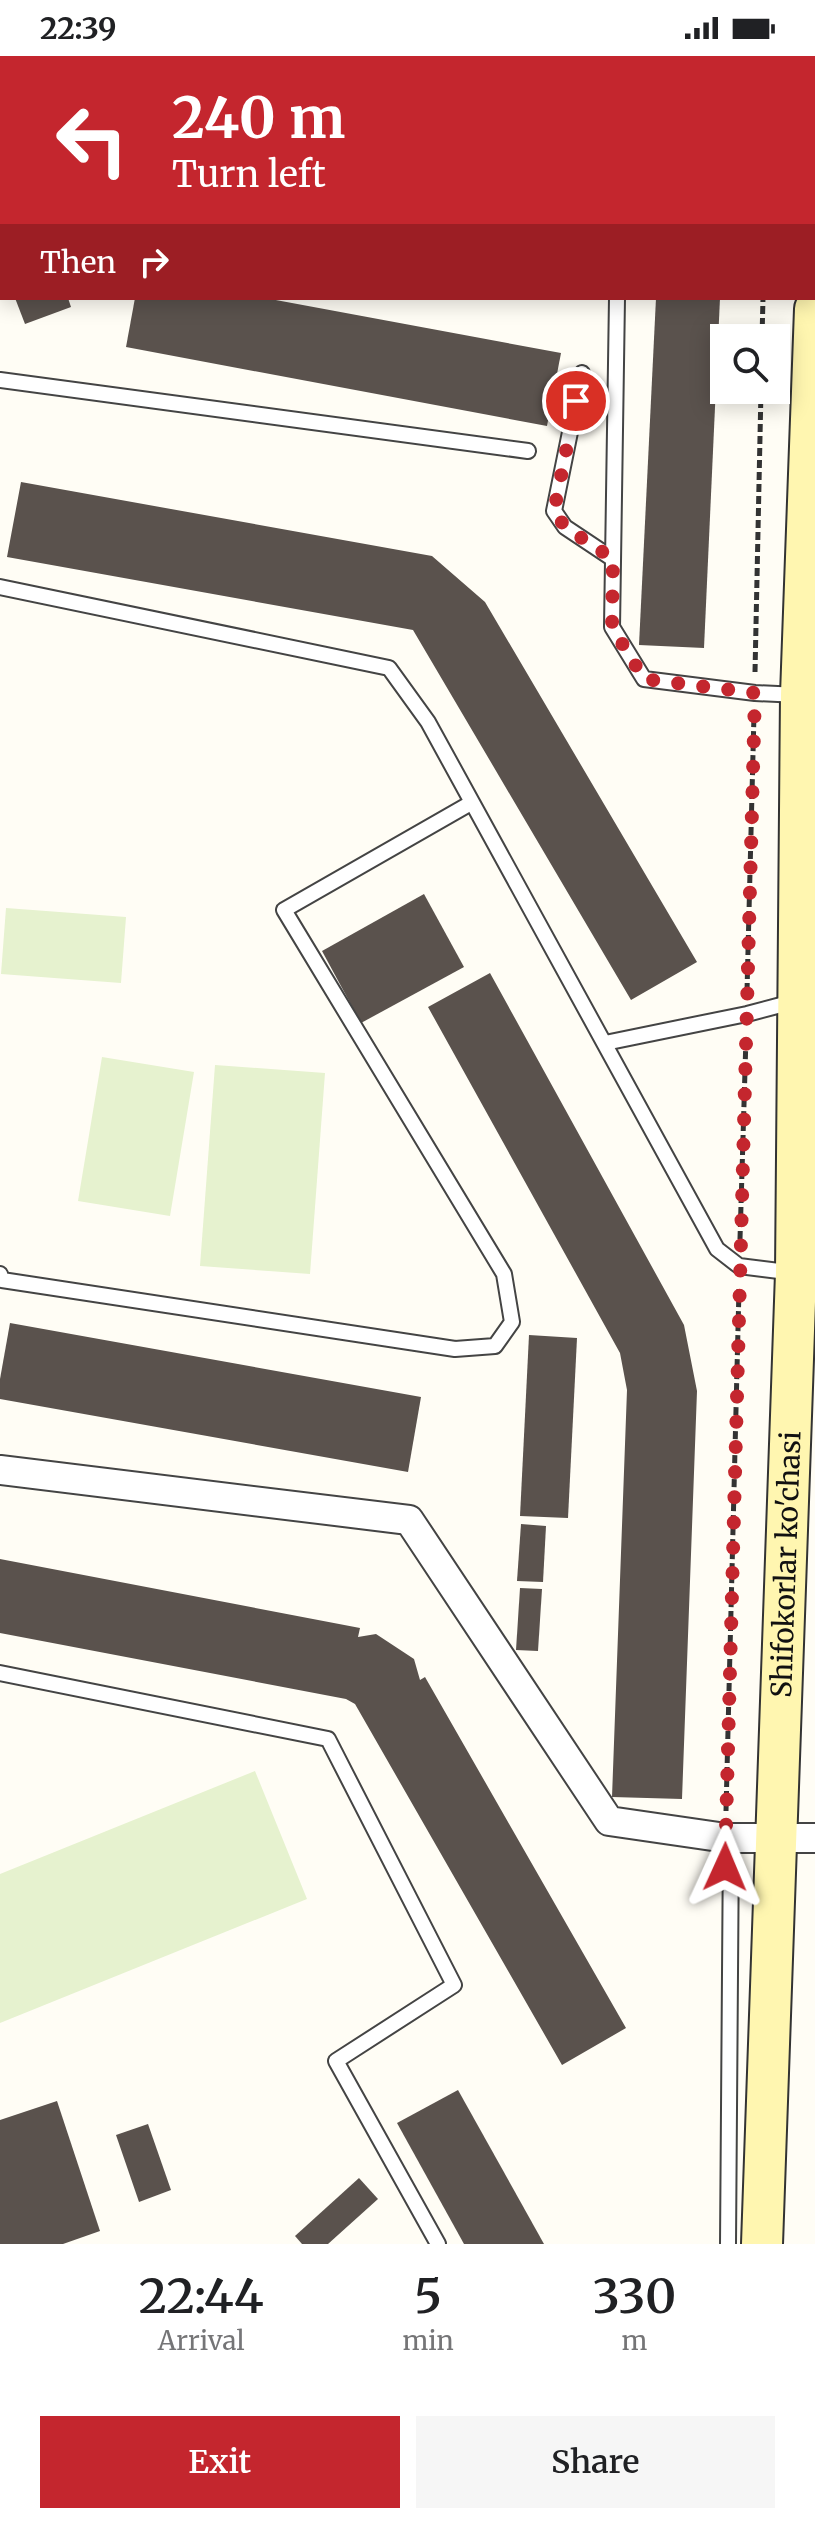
<!DOCTYPE html>
<html lang="en">
<head>
<meta charset="utf-8">
<style>
	:root { --surface:#fff; --page:#f6f6f6; --text:#202124; --muted:#757577; --accent:#c4262e }
	body { margin:0; font-family:Merriweather,serif; background:var(--page); color:var(--text); height:100vh; display:flex; flex-direction:column; font-size:30px; white-space:nowrap }
	* { box-sizing:border-box; margin:0 }
	p { font-size:26px; color:var(--muted) }
	.icon { flex:none; width:44px; height:44px; fill:none; stroke:currentColor; stroke-width:2; stroke-linecap:round; stroke-linejoin:round }
	.map { position:relative; height:2188px; overflow:hidden }
	.side { display:flex; flex-direction:column; background:var(--surface); flex:1 }
	.side>* { flex:none }
	.top-card { position:absolute; left:0px; top:0px; width:816px; height:244px; box-shadow:0 4px 20px #0003; background:#c4262e; color:#fff; overflow:hidden }
	.buttons { position:absolute; left:710px; top:268px; display:grid; gap:16px }
	.buttons a { display:grid; place-items:center; width:80px; height:80px; border-radius:0px; background:var(--surface); box-shadow:0 4px 20px #0003; font-size:40px }
	.pin { position:absolute; display:grid; place-items:center; width:68px; height:68px; color:#fff; margin:-34px; border:4px solid #fff; border-radius:50%; box-shadow:0 2px 8px #0007 }
	.me { position:absolute; width:88px; margin:-44px; rotate:1deg; stroke-linejoin:round; filter:drop-shadow(0 0 6px #0008) }
	.turn { display:flex; align-items:center; gap:28px; height:168px; padding:0 40px; font-size:36px }
	.turn .icon { width:104px; height:104px; stroke-width:2.5 }
	.turn b { display:block; font-size:56px; line-height:68px }
	.then { display:flex; align-items:center; height:76px; padding:0 40px; background:#0003; gap:16px; font-size:30px }
	.eta { display:flex; justify-content:space-evenly; align-items:center; height:136px; text-align:center }
	.eta b { font-size:48px; font-weight:600; line-height:56px }
	.action { display:flex; gap:16px; margin-top:auto; padding:16px 40px }
	.action a { flex:1; height:92px; border-radius:0px; background:var(--accent); color:#fff; font-size:32px; font-weight:600; line-height:92px; text-align:center }
	.action a+a { background:var(--page); color:var(--text) }
	.status { display:flex; justify-content:space-between; align-items:center; height:56px; padding:0 40px; background:var(--surface); direction:ltr }
	.status svg { height:22px; fill:currentColor }
	.map>svg:first-child { display:block }
</style>
</head>
<body>
<div class="status"><b>22:39</b><svg viewBox="0 0 49 12"><path d="M0 12V9h3v3zM5 12V6h3v6zM10 12V3h3v9zM15 12V0h3v12zM26 1h20v11H26zM47 4h2v5h-2z"/></svg></div>
<div class="map">
<svg width="815" height="2188" viewBox="0 0 815 2188">
	<rect width="100%" height="100%" fill="#fffdf5"/>
	<g fill="#e6f2cf">
		<path d="M 6,852 L 126,861 L 121,927 L 1,918 Z"/>
		<path d="M 102,1001 L 194,1016 L 170,1160 L 78,1145 Z"/>
		<path d="M 215,1009 L 325,1017 L 310,1218 L 200,1210 Z"/>
		<path d="M 255,1715 L 307,1843 L 0,1967 L 0,1818 Z"/>
	</g>
	<g fill="#5a524d">
		<path d="M 15,242 L 68,242 L 71,251 L 25,268 Z"/>
		<path d="M 135,242 L 265,242 L 561,297 L 547,370 L 126,291 Z"/>
		<path d="M 656,242 L 720,242 L 704,592 L 639,589 Z"/>
		<path d="M 21,426 L 432,500 L 485,546 L 697,906 L 631,944 L 413,574 L 7,501 Z"/>
		<path d="M 424,838 L 464,911 L 361,967 L 322,895 Z"/>
		<path d="M 490,917 L 684,1269 L 697,1335 L 682,1743 L 612,1741 L 627,1334 L 620,1297 L 428,951 Z"/>
		<path d="M 10,1267 L 421,1341 L 408,1416 L 0,1343 L 0,1323 Z"/>
		<path d="M 529,1279 L 577,1282 L 568,1462 L 520,1460 Z"/>
		<path d="M 521,1468 L 546,1470 L 543,1526 L 517,1525 Z"/>
		<path d="M 0,1503 L 360,1572 L 358,1581 L 376,1578 L 414,1603 L 420,1624 L 425,1621 L 626,1972 L 562,2009 L 355,1648 L 346,1643 L 0,1577 Z"/>
		<path d="M 520,1532 L 542,1533 L 538,1595 L 516,1594 Z"/>
		<path d="M 458,2034 L 544,2188 L 464,2188 L 397,2067 Z"/>
		<path d="M 57,2045 L 100,2175 L 63,2188 L 0,2188 L 0,2064 Z"/>
		<path d="M 148,2068 L 171,2134 L 139,2146 L 116,2079 Z"/>
		<path d="M 359,2122 L 378,2143 L 328,2188 L 302,2188 L 295,2180 Z"/>
	</g>
	<g fill="none" stroke-linecap="round" stroke-linejoin="round">
		<defs>
			<g id="lane">
				<path d="M 414,0 L 416,2"/>
				<path d="M 662,0 L 664,2"/>
				<path d="M 814,152 L 815,153"/>
				<path d="M 617,242 L 612,571 L 644,623 L 755,637 L 799,639"/>
				<path d="M 582,317 L 554,455 L 565,471 L 613,503"/>
				<path d="M 0,324 L 528,395"/>
				<path d="M 0,531 L 389,612 L 428,666 L 717,1193 L 739,1210 L 795,1217"/>
				<path d="M 605,987 L 747,958 L 796,945"/>
				<path d="M 0,1218 L 2,1224 L 455,1293 L 495,1290 L 512,1266 L 504,1218 L 284,854 L 471,747"/>
				<path d="M 0,1617 L 328,1683 L 454,1929 L 336,2005 L 438,2188"/>
				<path d="M 728,2188 L 731,1782"/>
			</g>
			<path id="street" d="M 0,1414 L 409,1464 L 609,1765 L 726,1782 L 815,1782"/>
			<g id="secondary">
				<path d="M 811,0 L 811,2"/>
				<path d="M 814,91 L 815,121"/>
				<path id="s1" d="M 762,2188 L 796,1217 L 801,639 L 815,253"/>
			</g>
		</defs>
		<use href="#lane" stroke="#444" stroke-width="18"/>
		<use href="#street" stroke="#444" stroke-width="32"/>
		<use href="#secondary" stroke="#333" stroke-width="44"/>
		<g stroke="#333" stroke-width="5" stroke-dasharray="8 4" stroke-linecap="butt">
			<path d="M 40,0 L 41,2"/>
			<path d="M 765,2 L 765,0"/>
			<path d="M 762,282 L 763,242"/>
			<path d="M 755,616 L 761,334"/>
			<path d="M 747,935 L 754,658"/>
			<path d="M 740,1183 L 746,981"/>
			<path d="M 726,1755 L 739,1233"/>
		</g>
		<use href="#lane" stroke="#fff" stroke-width="14"/>
		<use href="#street" stroke="#fff" stroke-width="28"/>
		<use href="#secondary" stroke="#fff6b0" stroke-width="40"/>
	</g>
	<g fill="none" stroke-linecap="round" stroke-linejoin="round">
		<path stroke="#c4262e" stroke-width="14" stroke-dasharray="0 25.2" d="M 576,345 L 554,455 L 565,471 L 613,503 L 612,571 L 644,623 L 755,637 L 725,1811"/>
	</g>
	<g text-anchor="middle" stroke-width="8" stroke-linejoin="round" paint-order="stroke">
		<g font-size="28" fill="#111" stroke="#fff">
			<text dy="10" stroke="none"><textPath href="#s1" startOffset="680">Shifokorlar ko'chasi</textPath></text>
		</g>
	</g>
</svg>
<div class="buttons">
<a><svg class="icon" aria-label="search" viewBox="0 0 24 24"><circle cx="10" cy="10" r="6"/><path d="M15 15l6 6"/></svg></a>
</div>
<div class="pin" style="left:576px;top:345px;background:#d93025"><svg class="icon" aria-label="arrive" viewBox="0 0 24 24"><path d="M6 21V4h12l-3 4 3 4H6"/></svg></div>
<svg class="me" style="left:725px;top:1811px" viewBox="-20 -20 40 40"><path d="M0-17L14 15 0 8-14 15z" fill="#c4262e" stroke="#fff" stroke-width="4"/></svg>
<div class="top-card">
<div class="turn"><svg class="icon" aria-label="left" viewBox="0 0 24 24"><path d="M17 20v-9H6M10 6l-5 5 5 5"/></svg><div><b>240 m</b>Turn left</div></div>
<div class="then">Then<svg class="icon" aria-label="right" viewBox="0 0 24 24"><path d="M7 20v-9h11M14 6l5 5-5 5"/></svg></div>
</div>
</div>
<section class="side">
<div class="eta">
<div><b>22:44</b><p>Arrival</p></div>
<div><b>5</b><p>min</p></div>
<div><b>330</b><p>m</p></div>
</div>
<div class="action"><a>Exit</a><a>Share</a></div>
</section>
</body>
</html>
